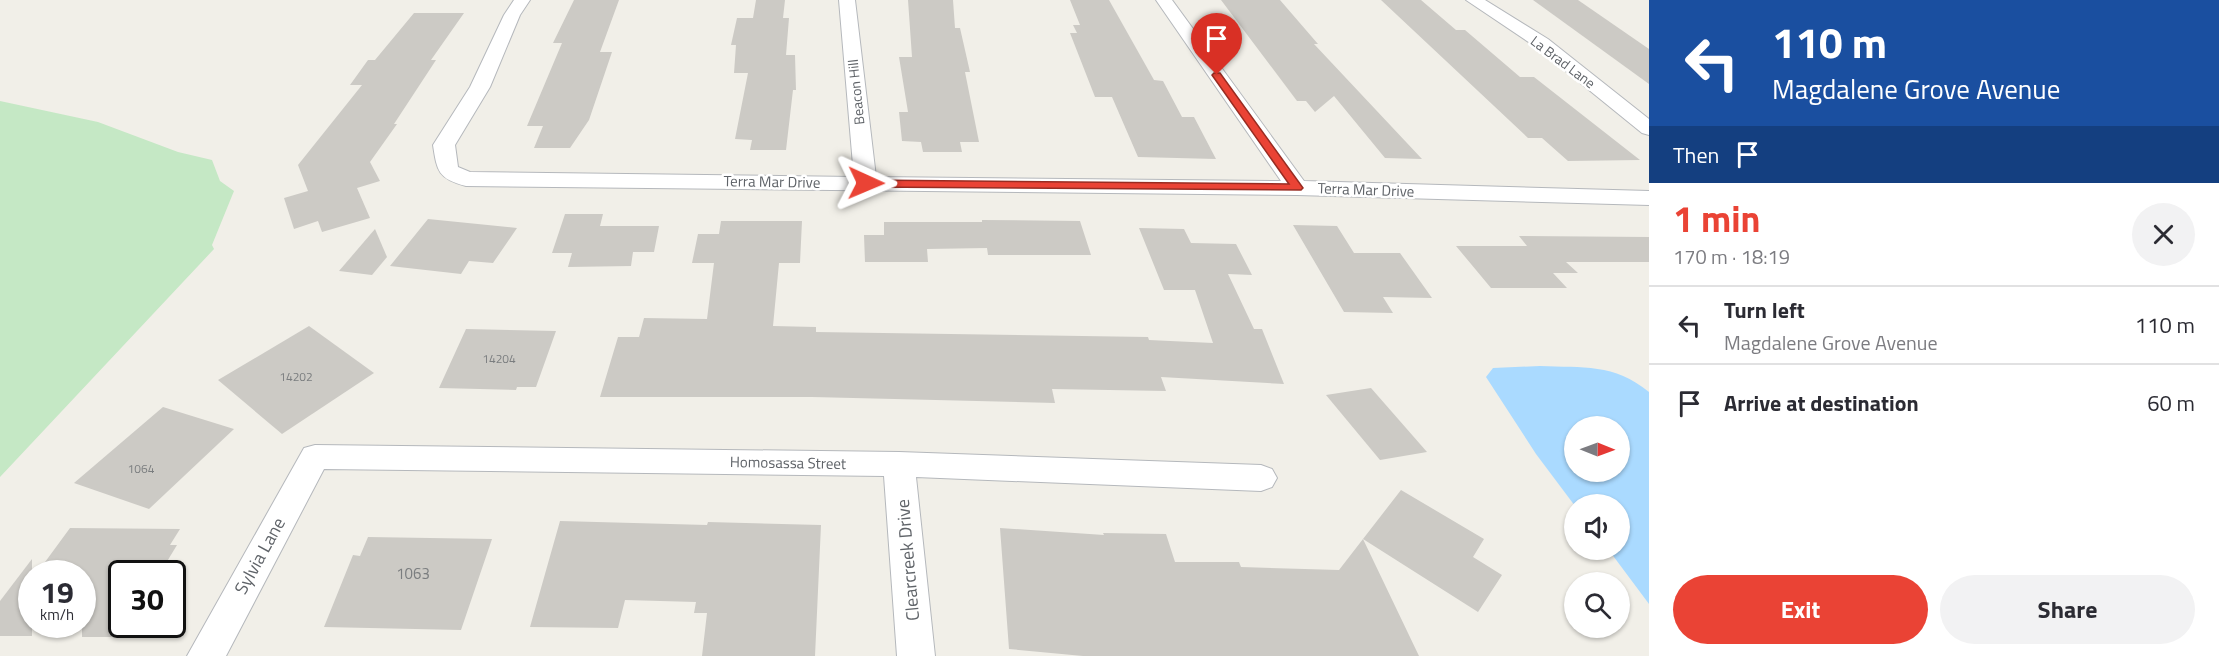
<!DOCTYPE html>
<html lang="en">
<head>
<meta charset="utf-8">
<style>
	:root { --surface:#fff; --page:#f2f2f3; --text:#2b2b33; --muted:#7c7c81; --line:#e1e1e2; --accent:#ea4335 }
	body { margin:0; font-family:"Titillium Web",sans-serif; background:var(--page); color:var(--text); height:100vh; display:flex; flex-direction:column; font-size:22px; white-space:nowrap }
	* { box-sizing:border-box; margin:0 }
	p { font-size:20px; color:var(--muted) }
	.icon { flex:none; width:33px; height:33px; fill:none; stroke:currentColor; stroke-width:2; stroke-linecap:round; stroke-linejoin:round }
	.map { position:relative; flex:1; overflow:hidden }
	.drawer { display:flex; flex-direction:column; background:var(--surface); width:570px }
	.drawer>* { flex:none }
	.hud { background:#1a4fa0; color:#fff; overflow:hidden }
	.needle { width:39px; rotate:91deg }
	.buttons { position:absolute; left:1564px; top:416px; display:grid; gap:12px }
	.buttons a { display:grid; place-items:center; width:66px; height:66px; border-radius:50%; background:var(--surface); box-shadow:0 2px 4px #0004; font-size:30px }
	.speed { position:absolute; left:18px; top:560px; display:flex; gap:12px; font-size:30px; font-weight:700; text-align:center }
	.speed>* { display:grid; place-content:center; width:78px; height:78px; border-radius:50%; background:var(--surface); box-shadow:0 2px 4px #0004; line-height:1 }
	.speed small { font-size:15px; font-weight:400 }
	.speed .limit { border:3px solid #111; border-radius:9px; background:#fff; color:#111 }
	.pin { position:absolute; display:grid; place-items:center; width:51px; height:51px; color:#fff; margin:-62px -26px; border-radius:50% 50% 50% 0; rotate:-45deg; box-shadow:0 0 6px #0007 }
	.pin .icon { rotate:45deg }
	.me { position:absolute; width:66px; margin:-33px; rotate:91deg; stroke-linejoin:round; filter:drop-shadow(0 0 4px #0008) }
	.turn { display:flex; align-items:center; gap:21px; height:126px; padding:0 24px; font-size:27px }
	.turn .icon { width:78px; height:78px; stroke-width:2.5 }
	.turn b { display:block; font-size:42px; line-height:51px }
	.then { display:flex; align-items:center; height:57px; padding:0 24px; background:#0003; gap:12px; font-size:22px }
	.round { display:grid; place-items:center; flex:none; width:63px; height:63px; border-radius:32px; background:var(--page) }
	.overview { display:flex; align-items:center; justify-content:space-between; height:102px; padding:0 24px }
	h1 { font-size:36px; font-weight:700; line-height:45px; color:var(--accent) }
	.button { display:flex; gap:12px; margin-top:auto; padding:12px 24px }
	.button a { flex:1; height:69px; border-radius:36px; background:var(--accent); color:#fff; font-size:24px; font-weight:700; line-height:69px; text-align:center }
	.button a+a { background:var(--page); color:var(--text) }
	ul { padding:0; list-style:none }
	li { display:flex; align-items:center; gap:18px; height:78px; padding:0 24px; border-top:2px solid var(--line) }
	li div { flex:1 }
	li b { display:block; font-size:22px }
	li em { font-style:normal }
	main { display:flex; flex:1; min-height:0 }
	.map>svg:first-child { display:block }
</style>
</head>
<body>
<main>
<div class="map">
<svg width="1649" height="656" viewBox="0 0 1649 656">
	<rect width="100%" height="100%" fill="#f1efe8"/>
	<path fill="#c5e8c5" d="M 0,101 L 98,122 L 178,152 L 212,160 L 220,181 L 234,191 L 212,245 L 214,249 L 0,477 Z"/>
	<path fill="#aadaff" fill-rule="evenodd" d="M 1540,366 C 1583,368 1614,363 1649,392 L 1649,604 L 1608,549 L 1620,549 L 1620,504 L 1575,504 L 1575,506 L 1536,454 L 1486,377 L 1493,368 ZM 1575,426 L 1620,426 L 1620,471 L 1575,471 Z"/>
	<g fill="#cccac5">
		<path d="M 574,0 L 619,0 L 600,52 L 612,52 L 589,120 L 570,148 L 534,148 L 543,126 L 527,126 L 562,43 L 553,43 Z"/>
		<path d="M 756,0 L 785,0 L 783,18 L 789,18 L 786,55 L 795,55 L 796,90 L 793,90 L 786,150 L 750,150 L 752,140 L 735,139 L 748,73 L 734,73 L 736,45 L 731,45 L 737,18 L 753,18 Z"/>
		<path d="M 908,0 L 953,0 L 955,28 L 960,28 L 970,72 L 965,72 L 979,142 L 960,142 L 962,152 L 923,152 L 921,142 L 902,141 L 899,112 L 908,112 L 899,57 L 912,57 Z"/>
		<path d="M 1070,0 L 1109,0 L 1154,80 L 1163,81 L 1182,117 L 1194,117 L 1216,159 L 1138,157 L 1112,97 L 1095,97 L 1070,33 L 1077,33 L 1073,25 L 1080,25 Z"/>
		<path d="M 1221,0 L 1280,0 L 1318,44 L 1314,44 L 1422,159 L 1385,158 L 1334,96 L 1315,112 L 1306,101 L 1297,101 Z"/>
		<path d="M 1381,0 L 1421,0 L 1456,30 L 1465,30 L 1520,77 L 1534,77 L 1640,160 L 1568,161 L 1542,138 L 1528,138 Z"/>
		<path d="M 1533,0 L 1578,0 L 1649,49 L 1649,84 Z"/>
		<path d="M 414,13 L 464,13 L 431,60 L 436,60 L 394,124 L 397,124 L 370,162 L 380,181 L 357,188 L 370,218 L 322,232 L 318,221 L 294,229 L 284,198 L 308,191 L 298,165 L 362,85 L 350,85 L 368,60 L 375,60 Z"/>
		<path d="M 565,214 L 603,214 L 600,226 L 659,226 L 654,252 L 633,252 L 631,266 L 568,267 L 572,253 L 552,253 Z"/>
		<path d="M 428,219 L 517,228 L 493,263 L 469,261 L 461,274 L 390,266 Z"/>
		<path d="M 982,220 L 1080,221 L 1091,255 L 988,255 L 987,248 L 927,249 L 928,262 L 865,262 L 864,235 L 884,235 L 884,222 L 982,222 Z"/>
		<path d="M 721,221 L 802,221 L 800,263 L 779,263 L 773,326 L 816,327 L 816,332 L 1148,337 L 1149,340 L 1213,343 L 1195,290 L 1164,290 L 1139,228 L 1184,229 L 1191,243 L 1236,244 L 1252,275 L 1228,274 L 1254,329 L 1262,329 L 1284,384 L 1161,377 L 1166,391 L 1052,389 L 1055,403 L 812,397 L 600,397 L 618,337 L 639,337 L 644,318 L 707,319 L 714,263 L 692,263 L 698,234 L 719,234 Z"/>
		<path d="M 1293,225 L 1337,226 L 1354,253 L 1400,253 L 1432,298 L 1383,297 L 1393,313 L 1344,312 Z"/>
		<path d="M 375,229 L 387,257 L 372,275 L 339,271 Z"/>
		<path d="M 1519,236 L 1649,237 L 1649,262 L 1566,262 L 1578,273 L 1553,273 L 1567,288 L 1491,288 L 1456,246 L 1527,246 Z"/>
		<path d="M 309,326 L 374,373 L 282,434 L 218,380 Z"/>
		<path d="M 466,329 L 556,331 L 536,387 L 517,387 L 516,390 L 439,388 Z"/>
		<path d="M 1371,388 L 1427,452 L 1380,460 L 1326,395 Z"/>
		<path d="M 163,407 L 234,429 L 149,509 L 74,483 Z"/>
		<path d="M 1401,490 L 1484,539 L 1473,557 L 1502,575 L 1478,612 L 1363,539 Z"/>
		<path d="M 560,521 L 707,525 L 708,522 L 821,525 L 815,656 L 702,656 L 707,613 L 694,613 L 696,602 L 625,600 L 618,628 L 530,627 Z"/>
		<path d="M 70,528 L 180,529 L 170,545 L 177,545 L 160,573 L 122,573 L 122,627 L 115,637 L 82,637 L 82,573 L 37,573 Z"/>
		<path d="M 1000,528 L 1104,535 L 1103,533 L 1166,534 L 1175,562 L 1239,562 L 1241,567 L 1339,570 L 1363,539 L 1419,656 L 1083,656 L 1009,649 Z"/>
		<path d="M 368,537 L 492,539 L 461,630 L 324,627 L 353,555 L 360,556 Z"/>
		<path d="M 32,559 L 32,636 L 0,636 L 0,601 Z"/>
	</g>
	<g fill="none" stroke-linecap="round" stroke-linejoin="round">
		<defs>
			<g id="street">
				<path d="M 514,0 L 530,0 L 520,15 L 490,87 L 455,145 L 458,167 L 470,172 L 854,177 L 839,0 L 855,0 L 876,177 L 1281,181 L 1156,0 L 1172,0 L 1304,181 L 1649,191 L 1649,205 L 1297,195 L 466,186 C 438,179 437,171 433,145 L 470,87 L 504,15 Z"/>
				<path d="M 1466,0 L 1485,0 L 1548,39 L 1649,119 L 1649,135 L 1642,133 L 1536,47 Z"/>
				<path d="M 315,445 L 899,452 L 1261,465 L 1272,469 L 1277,478 L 1272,487 L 1261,491 L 916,477 L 935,656 L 897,656 L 884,476 L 324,469 L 226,656 L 187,656 L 304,448 Z"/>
			</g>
		</defs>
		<use href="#street" stroke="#b5b8bc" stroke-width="2"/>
		<use href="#street" fill="#fff" fill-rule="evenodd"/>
	</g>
	<path fill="#ea4335" stroke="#982c22" stroke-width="1.5" d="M 1214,73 L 1220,73 L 1303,188 L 1301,190 L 866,187 L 860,183 L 866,180 L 1289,184 L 1212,75 Z"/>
	<g text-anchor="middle" stroke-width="5" stroke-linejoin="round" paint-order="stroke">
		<g font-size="12" fill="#7a7d7f">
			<text x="499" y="363">14204</text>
			<text x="296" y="381">14202</text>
			<text x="141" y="473">1064</text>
		</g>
		<g font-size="14" fill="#5f6368" stroke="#fff">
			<text transform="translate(1563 62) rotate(37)" y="5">La Brad Lane</text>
			<text transform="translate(856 92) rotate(-96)" y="5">Beacon Hill</text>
		</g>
		<g font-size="15" fill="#5f6368" stroke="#fff">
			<text transform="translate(772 182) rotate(1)" y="5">Terra Mar Drive</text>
			<text transform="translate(1366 190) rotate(2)" y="5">Terra Mar Drive</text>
			<text transform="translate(788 463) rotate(1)" y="5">Homosassa Street</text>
		</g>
		<g font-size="15" fill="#7a7d7f">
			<text x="413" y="579">1063</text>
		</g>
		<g font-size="18" fill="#5f6368" stroke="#fff">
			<text transform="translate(260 556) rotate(-61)" y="6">Sylvia Lane</text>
			<text transform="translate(908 560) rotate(-95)" y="6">Clearcreek Drive</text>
		</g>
	</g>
</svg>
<div class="buttons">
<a><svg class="needle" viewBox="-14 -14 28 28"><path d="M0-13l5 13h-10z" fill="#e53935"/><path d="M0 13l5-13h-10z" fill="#7c7c81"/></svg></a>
<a><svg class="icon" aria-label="sound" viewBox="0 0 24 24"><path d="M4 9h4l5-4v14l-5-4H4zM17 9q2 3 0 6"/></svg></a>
<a><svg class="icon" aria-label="search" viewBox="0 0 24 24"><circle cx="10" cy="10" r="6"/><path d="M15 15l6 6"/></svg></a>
</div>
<div class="speed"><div>19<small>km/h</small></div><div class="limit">30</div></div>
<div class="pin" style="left:1217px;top:75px;background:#d93025"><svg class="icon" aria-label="arrive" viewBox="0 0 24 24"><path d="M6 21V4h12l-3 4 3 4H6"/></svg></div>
<svg class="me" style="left:866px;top:183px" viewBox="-20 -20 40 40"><path d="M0-17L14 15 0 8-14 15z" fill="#ea4335" stroke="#fff" stroke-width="4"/></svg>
</div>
<section class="drawer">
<div class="hud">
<div class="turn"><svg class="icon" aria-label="left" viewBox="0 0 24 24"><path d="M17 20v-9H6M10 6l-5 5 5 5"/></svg><div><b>110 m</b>Magdalene Grove Avenue</div></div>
<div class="then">Then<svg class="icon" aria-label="arrive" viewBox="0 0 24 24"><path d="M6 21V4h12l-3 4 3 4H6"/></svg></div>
</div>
<div class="overview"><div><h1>1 min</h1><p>170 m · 18:19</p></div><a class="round"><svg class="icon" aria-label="close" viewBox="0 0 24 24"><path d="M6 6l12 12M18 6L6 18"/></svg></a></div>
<ul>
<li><svg class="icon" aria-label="left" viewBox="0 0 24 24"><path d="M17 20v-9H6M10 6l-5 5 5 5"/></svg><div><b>Turn left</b><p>Magdalene Grove Avenue</p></div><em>110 m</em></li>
<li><svg class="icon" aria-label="arrive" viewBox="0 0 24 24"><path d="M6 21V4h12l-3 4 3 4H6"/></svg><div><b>Arrive at destination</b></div><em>60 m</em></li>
</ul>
<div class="button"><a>Exit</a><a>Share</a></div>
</section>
</main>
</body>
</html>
